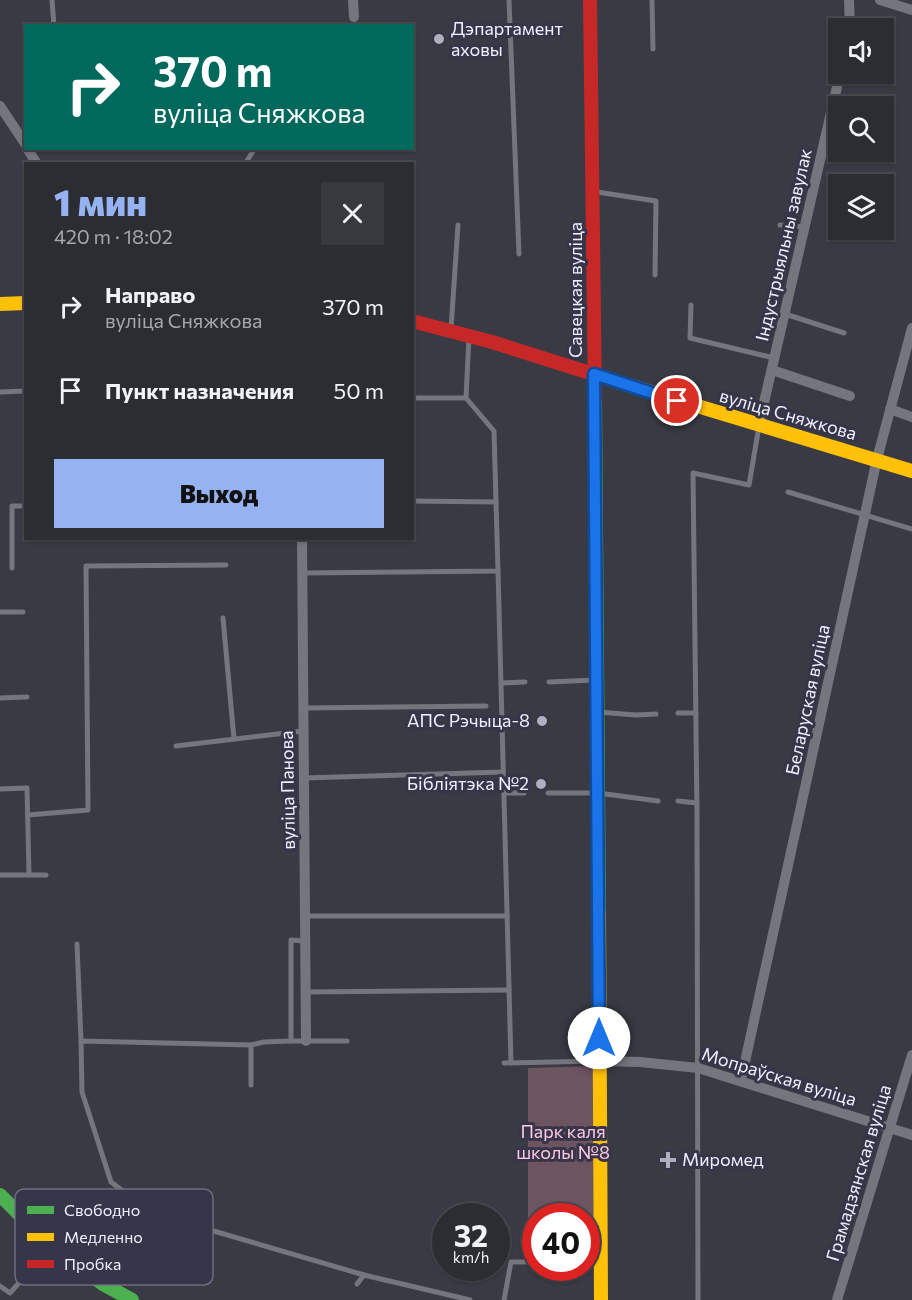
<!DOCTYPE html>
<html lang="ru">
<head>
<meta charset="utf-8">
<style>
	:root { --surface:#2c2c33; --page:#38383f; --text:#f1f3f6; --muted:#a6a7ac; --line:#48484e; --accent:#95b2f1 }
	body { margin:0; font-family:Commissioner,sans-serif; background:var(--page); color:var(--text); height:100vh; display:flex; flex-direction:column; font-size:22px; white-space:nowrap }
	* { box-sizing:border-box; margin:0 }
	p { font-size:20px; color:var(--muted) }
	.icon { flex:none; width:33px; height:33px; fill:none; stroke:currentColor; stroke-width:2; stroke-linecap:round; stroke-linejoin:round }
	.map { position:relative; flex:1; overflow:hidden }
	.panel { position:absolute; left:24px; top:162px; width:390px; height:378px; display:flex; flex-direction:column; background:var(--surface); border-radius:0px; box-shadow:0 2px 4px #0004,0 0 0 2px var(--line) }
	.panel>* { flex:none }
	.guide { position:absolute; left:24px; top:24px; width:390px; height:126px; border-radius:0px; box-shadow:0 2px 4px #0004,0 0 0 2px var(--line); background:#00695c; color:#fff; overflow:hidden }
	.tools { position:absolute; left:828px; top:18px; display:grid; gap:12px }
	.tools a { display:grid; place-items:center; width:66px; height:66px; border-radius:0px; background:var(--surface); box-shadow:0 2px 4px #0004,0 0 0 2px var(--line); font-size:30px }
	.speed { position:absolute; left:432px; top:1203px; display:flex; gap:12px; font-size:30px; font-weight:700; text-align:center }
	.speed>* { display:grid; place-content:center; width:78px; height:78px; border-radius:50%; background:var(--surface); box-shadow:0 2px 4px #0004,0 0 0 2px var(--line); line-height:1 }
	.speed small { font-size:15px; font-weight:400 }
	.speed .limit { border:9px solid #d22; background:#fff; color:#111 }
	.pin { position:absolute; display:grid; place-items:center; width:51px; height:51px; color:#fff; margin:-26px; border:3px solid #fff; border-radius:50%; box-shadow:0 2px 6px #0007 }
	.me { position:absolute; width:66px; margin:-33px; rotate:0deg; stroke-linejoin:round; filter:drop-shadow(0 0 4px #0008) }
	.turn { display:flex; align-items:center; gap:21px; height:126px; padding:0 30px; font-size:27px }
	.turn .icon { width:78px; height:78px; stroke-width:2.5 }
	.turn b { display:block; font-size:42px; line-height:51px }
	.round { display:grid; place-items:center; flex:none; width:63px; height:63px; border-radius:0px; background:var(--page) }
	.summary { display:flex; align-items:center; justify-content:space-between; height:102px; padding:0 30px }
	h1 { font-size:36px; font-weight:800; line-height:45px; color:var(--accent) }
	.cta { display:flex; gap:12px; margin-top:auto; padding:12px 30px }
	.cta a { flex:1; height:69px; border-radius:0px; background:var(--accent); color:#111; font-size:24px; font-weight:800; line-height:69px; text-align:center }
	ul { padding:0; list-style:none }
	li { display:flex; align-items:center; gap:18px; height:84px; padding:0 30px }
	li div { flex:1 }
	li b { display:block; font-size:22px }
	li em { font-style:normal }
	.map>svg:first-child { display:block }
</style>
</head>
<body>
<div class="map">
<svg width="912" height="1300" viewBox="0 0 912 1300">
	<rect width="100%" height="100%" fill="#3a3a44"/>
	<path fill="#6c5461" d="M 597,1066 L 599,1261 L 587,1261 L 586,1216 L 536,1216 L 535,1259 L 528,1259 L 528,1068 Z"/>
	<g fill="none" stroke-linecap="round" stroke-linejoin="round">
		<g stroke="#75757d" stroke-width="5">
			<path d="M 52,0 L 54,26"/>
			<path d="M 509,0 L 519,254"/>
			<path d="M 652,0 L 653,49"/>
			<path d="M 245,164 L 255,148"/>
			<path d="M 597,192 L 656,201 L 655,275"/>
			<path d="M 780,225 L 805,227"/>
			<path d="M 691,305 L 690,338 L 774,358"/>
			<path d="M 785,314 L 844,333"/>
			<path d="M 451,329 L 458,225"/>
			<path d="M 0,392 L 26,391"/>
			<path d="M 412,398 L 466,398"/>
			<path d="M 788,492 L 912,529"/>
			<path d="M 412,501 L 496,502 L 494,431 L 466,398 L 469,337"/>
			<path d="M 12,568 L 12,506 L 26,506"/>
			<path d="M 498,571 L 511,1063"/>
			<path d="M 303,573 L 498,571 L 496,502"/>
			<path d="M 0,612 L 23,612"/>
			<path d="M 223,618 L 234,739"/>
			<path d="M 549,682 L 595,680"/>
			<path d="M 501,683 L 525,682"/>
			<path d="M 0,698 L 27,697"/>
			<path d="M 303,708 L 486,706"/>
			<path d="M 598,712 L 636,715 L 656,714"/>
			<path d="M 678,713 L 696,713"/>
			<path d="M 176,746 L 303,731"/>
			<path d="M 304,778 L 503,772"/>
			<path d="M 0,789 L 27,788 L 29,875"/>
			<path d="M 504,793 L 524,793"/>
			<path d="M 548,793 L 598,793 L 658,801"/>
			<path d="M 678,801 L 697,803"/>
			<path d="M 28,815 L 88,810 L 86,566 L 226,565"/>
			<path d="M 0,875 L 46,875"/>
			<path d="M 305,916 L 507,916"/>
			<path d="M 305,941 L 291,940 L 291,1041 L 347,1041"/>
			<path d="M 77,944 L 81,1041"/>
			<path d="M 306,992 L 509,990"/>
			<path d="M 291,1041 L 264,1042 L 251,1045 L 81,1041 L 82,1092 L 111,1182 L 152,1213 L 364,1275 L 470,1300"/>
			<path d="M 504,1063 L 597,1061"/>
			<path d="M 251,1085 L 251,1045"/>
			<path d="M 586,1263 L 599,1264"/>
			<path d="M 357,1284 L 364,1275"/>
			<path d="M 0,1286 L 10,1293 L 51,1247"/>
			<path d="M 504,1300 L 511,1262 L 536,1262"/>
			<path d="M 698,1300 L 697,813 L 693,473 L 749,485 L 759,426"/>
		</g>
		<g stroke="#75757d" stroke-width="10">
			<path d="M 353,0 L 354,17"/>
			<path d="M 849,0 L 850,28"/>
			<path d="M 880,0 L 912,10"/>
			<path d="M 0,106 L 26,145"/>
			<path d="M 27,148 L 37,164"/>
			<path d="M 772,370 L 850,396"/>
			<path d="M 890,409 L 912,417"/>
			<path d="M 759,424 L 840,74"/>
			<path d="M 302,538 L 306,1041"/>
			<path d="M 599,1061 L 640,1062 L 698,1068 L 912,1135"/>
			<path d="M 741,1080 L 877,459 L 912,328"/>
			<path d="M 837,1300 L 912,1055"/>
		</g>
		<g stroke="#4caf50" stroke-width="14">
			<path d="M 595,398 L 599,913"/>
			<path d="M 0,1195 L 51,1246 L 103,1284 L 132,1300"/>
		</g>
		<g stroke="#ffc107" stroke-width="14">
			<path d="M 0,304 L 26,303"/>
			<path d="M 628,385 L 912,471"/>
			<path d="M 599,913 L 601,1300"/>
		</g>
		<g stroke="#c62828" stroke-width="14">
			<path d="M 590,0 L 595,398"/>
			<path d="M 412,321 L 492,342 L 628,385"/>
		</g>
	</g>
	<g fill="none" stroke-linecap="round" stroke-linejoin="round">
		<defs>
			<path id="route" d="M 599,1038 L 594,374 L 677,401"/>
		</defs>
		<use href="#route" stroke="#114b97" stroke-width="15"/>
		<use href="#route" stroke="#1a73e8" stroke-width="10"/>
	</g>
	<g fill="#b0b0bc" stroke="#363549" stroke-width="2">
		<circle cx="439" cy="39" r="6"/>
		<circle cx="542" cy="721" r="6"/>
		<circle cx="541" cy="784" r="6"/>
		<path d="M665 1151h6v6h6v6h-6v6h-6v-6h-6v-6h6z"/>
	</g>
	<g text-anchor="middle" stroke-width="6" stroke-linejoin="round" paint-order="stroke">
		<g font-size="18" fill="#f0f0fd" stroke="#363549" text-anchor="start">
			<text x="451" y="35">Дэпартамент<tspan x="451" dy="21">аховы</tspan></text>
			<text x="530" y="727" text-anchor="end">АПС Рэчыца-8</text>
			<text x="529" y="790" text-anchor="end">Бібліятэка №2</text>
			<text x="682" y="1166">Миромед</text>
		</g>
		<g font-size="18" fill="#f0f0fd" stroke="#363549">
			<text transform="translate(784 245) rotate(-77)" y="6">Індустрыяльны завулак</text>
			<text transform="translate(576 290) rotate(-90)" y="6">Савецкая вуліца</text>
			<text transform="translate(788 415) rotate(16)" y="6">вуліца Сняжкова</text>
			<text transform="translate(808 700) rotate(-78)" y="6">Беларуская вуліца</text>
			<text transform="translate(288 790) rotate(-91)" y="6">вуліца Панова</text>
			<text transform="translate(779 1077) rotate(17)" y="6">Мопраўская вуліца</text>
			<text transform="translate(859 1173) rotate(-73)" y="6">Грамадзянская вуліца</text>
		</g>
		<g font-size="18" fill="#ffc9e1" stroke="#363549">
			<text x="563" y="1138">Парк каля<tspan x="563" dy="21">школы №8</tspan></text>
		</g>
	</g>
	<rect x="15" y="1189" width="198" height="96" rx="9" fill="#363549" stroke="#6e6d7f" stroke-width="1.5"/>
	<rect x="27" y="1206" width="27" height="8" fill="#4caf50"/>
	<rect x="27" y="1233" width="27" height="8" fill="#ffc107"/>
	<rect x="27" y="1260" width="27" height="8" fill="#c62828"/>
	<g font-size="16" fill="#f0f0fd">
		<text x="64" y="1216">Свободно</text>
		<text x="64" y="1243">Медленно</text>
		<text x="64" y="1270">Пробка</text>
	</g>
</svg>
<div class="tools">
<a><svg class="icon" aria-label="sound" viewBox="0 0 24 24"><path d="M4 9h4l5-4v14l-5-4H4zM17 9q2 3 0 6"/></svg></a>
<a><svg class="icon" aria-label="search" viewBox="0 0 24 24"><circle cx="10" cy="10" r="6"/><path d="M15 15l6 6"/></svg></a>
<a><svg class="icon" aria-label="layers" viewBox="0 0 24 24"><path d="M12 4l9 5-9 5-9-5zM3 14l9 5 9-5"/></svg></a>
</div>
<div class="speed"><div>32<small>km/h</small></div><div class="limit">40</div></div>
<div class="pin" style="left:677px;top:401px;background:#d93025"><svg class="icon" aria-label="arrive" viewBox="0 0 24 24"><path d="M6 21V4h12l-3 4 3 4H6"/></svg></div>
<svg class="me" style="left:599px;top:1038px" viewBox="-20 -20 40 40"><circle r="19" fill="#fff"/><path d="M0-13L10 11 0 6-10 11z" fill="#1a73e8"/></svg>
<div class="guide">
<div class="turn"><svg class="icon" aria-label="right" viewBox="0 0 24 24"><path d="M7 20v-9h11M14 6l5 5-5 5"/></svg><div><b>370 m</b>вуліца Сняжкова</div></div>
</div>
<section class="panel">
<div class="summary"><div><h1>1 мин</h1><p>420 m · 18:02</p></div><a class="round"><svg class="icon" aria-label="close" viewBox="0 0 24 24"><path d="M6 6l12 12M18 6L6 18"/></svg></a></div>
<ul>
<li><svg class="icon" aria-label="right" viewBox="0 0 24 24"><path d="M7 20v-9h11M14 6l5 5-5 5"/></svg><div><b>Направо</b><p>вуліца Сняжкова</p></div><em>370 m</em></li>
<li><svg class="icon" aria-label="arrive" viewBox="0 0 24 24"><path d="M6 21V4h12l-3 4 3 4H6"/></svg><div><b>Пункт назначения</b></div><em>50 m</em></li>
</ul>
<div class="cta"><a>Выход</a></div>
</section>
</div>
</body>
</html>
